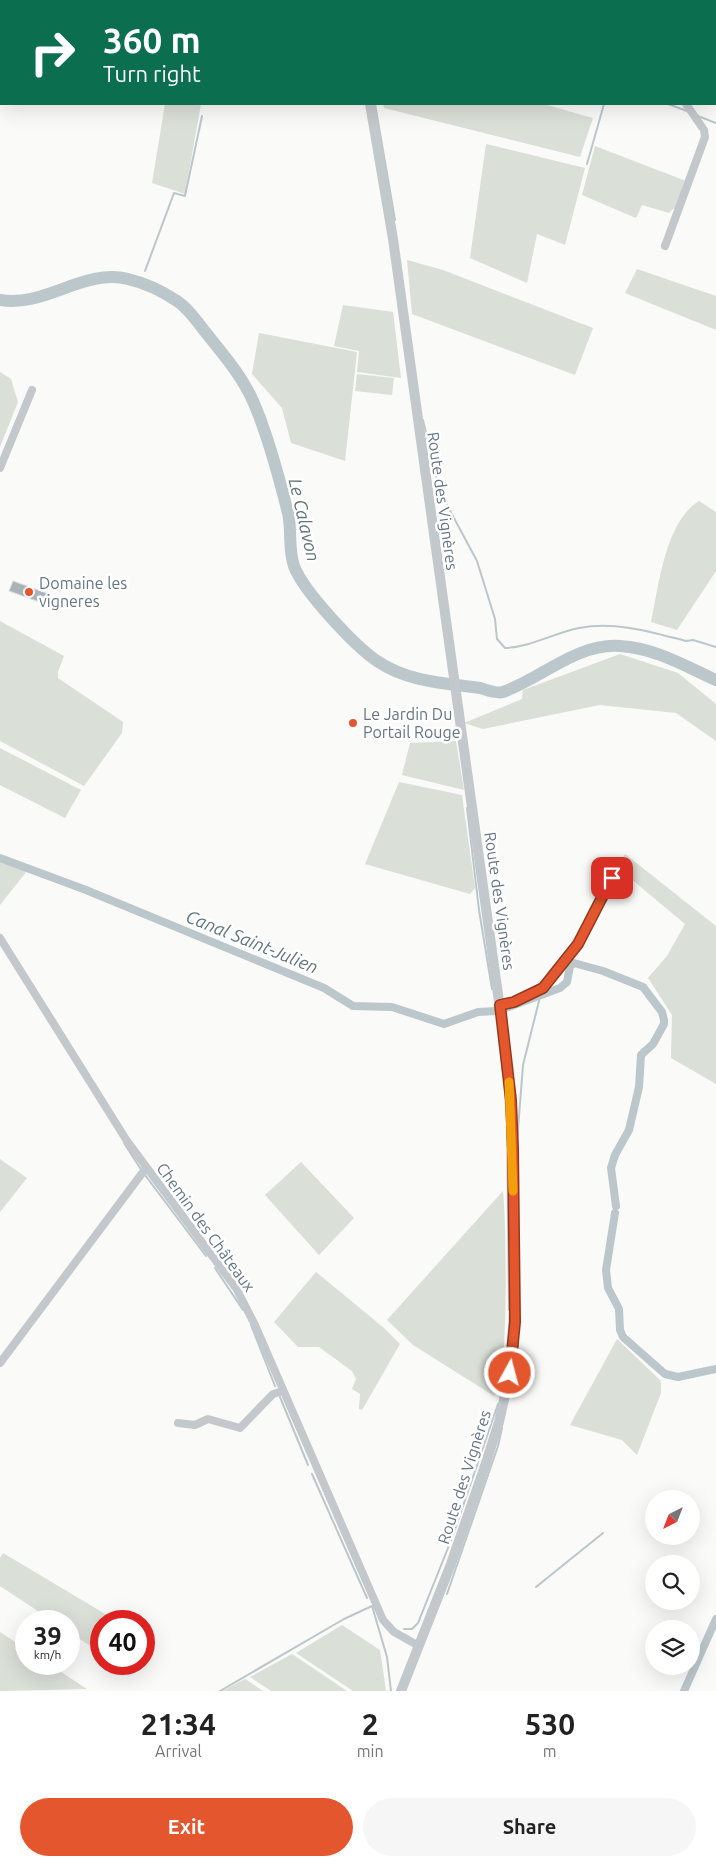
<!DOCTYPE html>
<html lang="en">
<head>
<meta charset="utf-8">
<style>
	:root { --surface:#fff; --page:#f6f6f6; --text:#222; --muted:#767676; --accent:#e4572e }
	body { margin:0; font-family:Ubuntu,sans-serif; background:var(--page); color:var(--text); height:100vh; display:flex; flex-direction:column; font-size:19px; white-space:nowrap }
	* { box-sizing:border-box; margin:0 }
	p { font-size:16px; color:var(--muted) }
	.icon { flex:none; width:28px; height:28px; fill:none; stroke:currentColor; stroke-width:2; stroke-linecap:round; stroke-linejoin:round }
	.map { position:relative; height:1691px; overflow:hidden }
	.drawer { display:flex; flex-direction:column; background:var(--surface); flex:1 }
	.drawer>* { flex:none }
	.hud { position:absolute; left:0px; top:0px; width:716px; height:105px; box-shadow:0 5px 20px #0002; background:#0b6e4f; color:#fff; overflow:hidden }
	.needle { width:32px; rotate:222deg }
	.fabs { position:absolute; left:645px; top:1490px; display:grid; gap:10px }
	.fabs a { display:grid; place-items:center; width:55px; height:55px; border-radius:50%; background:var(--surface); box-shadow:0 5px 20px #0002; font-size:25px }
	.speed { position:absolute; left:15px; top:1610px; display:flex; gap:10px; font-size:25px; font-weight:700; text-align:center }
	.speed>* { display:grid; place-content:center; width:65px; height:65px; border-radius:50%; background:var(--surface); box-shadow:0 5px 20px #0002; line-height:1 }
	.speed small { font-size:12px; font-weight:400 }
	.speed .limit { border:8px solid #d22; background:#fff; color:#111 }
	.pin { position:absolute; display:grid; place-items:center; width:42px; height:42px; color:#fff; margin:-21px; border-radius:10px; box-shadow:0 2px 8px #0006 }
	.me { position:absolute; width:55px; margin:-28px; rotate:7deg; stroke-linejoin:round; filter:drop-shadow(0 0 4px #0008) }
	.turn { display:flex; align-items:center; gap:18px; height:105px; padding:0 20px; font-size:22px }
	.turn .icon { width:65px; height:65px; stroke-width:2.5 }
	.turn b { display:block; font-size:35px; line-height:42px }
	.eta { display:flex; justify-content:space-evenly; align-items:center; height:85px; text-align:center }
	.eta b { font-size:30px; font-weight:700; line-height:35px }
	.button { display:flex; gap:10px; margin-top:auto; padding:10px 20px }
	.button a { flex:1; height:58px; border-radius:30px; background:var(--accent); color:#fff; font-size:20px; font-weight:700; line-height:58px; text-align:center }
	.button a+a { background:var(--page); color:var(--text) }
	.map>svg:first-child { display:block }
</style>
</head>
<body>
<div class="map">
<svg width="716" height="1691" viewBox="0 0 716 1691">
	<rect width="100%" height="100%" fill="#fafaf8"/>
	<g fill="#dadfd7">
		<path d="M 165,104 L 201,104 L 185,194 L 152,183 Z"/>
		<path d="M 383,104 L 543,104 L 593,118 L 580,157 L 384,108 Z"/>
		<path d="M 486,144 L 585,168 L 565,245 L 537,234 L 527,283 L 470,258 Z"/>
		<path d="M 595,146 L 686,181 L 675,209 L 673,209 L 669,213 L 642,205 L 636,218 L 582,195 Z"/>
		<path d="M 407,260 L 443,270 L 593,328 L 575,375 L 412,314 Z"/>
		<path d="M 637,269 L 716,296 L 716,330 L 625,293 Z"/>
		<path d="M 343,305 L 393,312 L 401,378 L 357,372 L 359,351 L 334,346 Z"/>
		<path d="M 259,333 L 357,352 L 345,461 L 291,443 L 282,408 L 252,374 Z"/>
		<path d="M 0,372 L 11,379 L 18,402 L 0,447 Z"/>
		<path d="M 357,374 L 394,378 L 392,395 L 355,391 Z"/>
		<path d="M 699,501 L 716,512 L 716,571 L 677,630 L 651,622 C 659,585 665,522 699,501 Z"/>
		<path d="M 0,621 L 64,656 L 58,672 L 58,678 L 123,722 L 122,733 L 84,786 L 0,741 Z"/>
		<path d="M 620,654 L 678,673 L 716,704 L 716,741 L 676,713 L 600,705 L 483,729 L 464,723 L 522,699 L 523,690 Z"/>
		<path d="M 456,741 L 464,790 L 402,775 L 410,743 Z"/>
		<path d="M 0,748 L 81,790 L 65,818 L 0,785 Z"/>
		<path d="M 399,782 L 462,795 L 475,888 L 470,894 L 365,864 Z"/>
		<path d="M 625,854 L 716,926 L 716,1084 L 671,1058 L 672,1015 L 648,978 L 667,956 L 685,924 L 618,868 Z"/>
		<path d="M 0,861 L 27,871 L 0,905 Z"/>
		<path d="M 0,1159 L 27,1178 L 0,1212 Z"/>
		<path d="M 301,1162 L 354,1218 L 319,1255 L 265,1195 Z"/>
		<path d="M 503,1191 C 506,1219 510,1381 494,1396 L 413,1345 L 387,1320 Z"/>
		<path d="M 316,1272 L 384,1328 L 400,1344 L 362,1410 L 359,1409 L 360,1394 L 352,1389 L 356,1379 L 352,1371 L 319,1347 L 298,1347 L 274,1322 Z"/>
		<path d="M 617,1339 L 661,1381 L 661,1393 L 637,1455 L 622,1440 L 570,1425 Z"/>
		<path d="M 3,1553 L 117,1621 L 101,1621 L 101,1653 L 69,1632 L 69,1621 L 53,1621 L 0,1586 L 0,1558 Z"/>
		<path d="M 342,1625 L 380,1650 L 386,1691 L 353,1691 L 296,1653 Z"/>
		<path d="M 0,1632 L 26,1649 L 26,1664 L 49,1664 L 87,1689 L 0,1691 Z"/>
		<path d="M 292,1654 L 347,1691 L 271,1691 L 250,1677 Z"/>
		<path d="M 245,1679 L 263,1691 L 222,1691 Z"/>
	</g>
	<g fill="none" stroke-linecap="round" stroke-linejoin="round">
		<g stroke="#bbc7cb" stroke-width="2">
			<path d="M 367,1 L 367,0"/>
			<path d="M 375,104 L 395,220"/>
			<path d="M 668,104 L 687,111"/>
			<path d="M 698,116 L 716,123"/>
			<path d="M 587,164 L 604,104"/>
			<path d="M 145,271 L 174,193 L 185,196 L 202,116"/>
			<path d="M 423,420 L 440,492 L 477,561 L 495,619 L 497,639 L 505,648 C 531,647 554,633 579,628 C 616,621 651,632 686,641 L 693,640 L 716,647"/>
			<path d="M 467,808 L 479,910 L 492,989"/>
			<path d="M 499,1038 L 502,1060"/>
			<path d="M 507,1130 L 509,1310"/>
			<path d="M 517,1142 L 523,1065 L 540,997"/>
			<path d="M 124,1143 L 140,1168"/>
			<path d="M 145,1175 L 206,1256"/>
			<path d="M 215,1268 L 243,1310"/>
			<path d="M 251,1325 L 275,1386"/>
			<path d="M 517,1350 L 519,1315"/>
			<path d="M 502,1387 L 506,1365"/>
			<path d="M 280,1397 L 308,1465"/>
			<path d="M 312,1474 L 367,1598"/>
			<path d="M 536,1587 L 603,1533"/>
			<path d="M 447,1594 L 498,1446 L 502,1428"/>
			<path d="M 404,1629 L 412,1629 L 418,1623 L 452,1538 L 498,1404"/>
			<path d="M 220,1691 L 344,1619 L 372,1606 L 387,1657 L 391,1691"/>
		</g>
		<g stroke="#bbc7cb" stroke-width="8">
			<path d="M 0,858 L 86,890 L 324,988 L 353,1006 L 392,1007 L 444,1024 L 478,1012 L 496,1011"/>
			<path d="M 503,1009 L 560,988 L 567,982 L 570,966 L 574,963 L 603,971 L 643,987 L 662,1012 L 664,1020 L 664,1024 L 653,1044 L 641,1055 L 639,1087 L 629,1130 L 615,1155 L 611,1168 L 616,1206"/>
			<path d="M 615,1213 L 606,1270 L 608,1288 L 619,1309 L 620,1330 L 623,1337 L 665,1374 L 678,1377 L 716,1369"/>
			<path d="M 684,1691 L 716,1619"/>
		</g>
		<path stroke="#bbc7cb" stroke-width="12" d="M 0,300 C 44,308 84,268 128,279 C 145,283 162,291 177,301 C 188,308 195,319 203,329 C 221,352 241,374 253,401 C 268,435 279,477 288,513 C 292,530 288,549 294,566 C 303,591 355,646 377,661 C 408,682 444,683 480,688 C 487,690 496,694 503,692 C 542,678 577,643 620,646 C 655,648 685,666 716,680"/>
	</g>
	<path fill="#aab3b9" stroke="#dcdcda" d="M 13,581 L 49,594 L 45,604 L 9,591 Z"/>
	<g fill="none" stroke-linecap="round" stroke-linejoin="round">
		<g stroke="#c3c8cc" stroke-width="8">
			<path d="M 702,1 L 702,0"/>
			<path d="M 665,246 L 705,137 L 704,130 L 686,104"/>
			<path d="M 0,468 L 32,390"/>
			<path d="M 0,938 L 127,1141 L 236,1288 L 255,1325 L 383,1620 L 394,1632 L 419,1646"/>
			<path d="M 500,1005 L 515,1001 L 543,988 L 579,944 L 612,878"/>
			<path d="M 0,1363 L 146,1168"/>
			<path d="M 178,1423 L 195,1425 L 208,1419 L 240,1428 L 273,1394 L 283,1391"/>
		</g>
		<g stroke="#c3c8cc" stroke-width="10">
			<path d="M 361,0 L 361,1"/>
			<path d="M 370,104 L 393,239 L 506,1052 L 513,1148 L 515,1296 L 510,1373 L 499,1422 L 485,1466 L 451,1564 L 401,1691"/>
		</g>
	</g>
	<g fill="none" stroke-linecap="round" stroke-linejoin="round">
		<defs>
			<path id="route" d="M 510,1373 L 515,1322 L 513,1148 L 511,1100 L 500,1005 L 514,1002 L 543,988 L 578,944 L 612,878"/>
		</defs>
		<use href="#route" stroke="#94391e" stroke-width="12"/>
		<use href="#route" stroke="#e4572e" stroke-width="9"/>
		<path stroke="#f59e0b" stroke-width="9" d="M 509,1082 L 513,1191"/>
	</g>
	<g fill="#e4572e" stroke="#fff" stroke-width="2">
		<circle cx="29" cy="592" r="5"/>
		<circle cx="353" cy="723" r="5"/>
	</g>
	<g text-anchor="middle" stroke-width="5" stroke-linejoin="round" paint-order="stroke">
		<g font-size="16" fill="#657683" stroke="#fff">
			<text transform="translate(443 501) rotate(82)" y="6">Route des Vignères</text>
			<text transform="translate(500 901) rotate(82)" y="6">Route des Vignères</text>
			<text transform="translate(206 1227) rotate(54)" y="6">Chemin des Châteaux</text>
			<text transform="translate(464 1477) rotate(-72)" y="6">Route des Vignères</text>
		</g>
		<g font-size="16" fill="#657683" stroke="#fff" text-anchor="start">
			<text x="39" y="589">Domaine les<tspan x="39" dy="18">vigneres</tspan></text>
			<text x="363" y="720">Le Jardin Du<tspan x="363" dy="18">Portail Rouge</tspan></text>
		</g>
		<g font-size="18" font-style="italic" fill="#60757c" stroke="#fff">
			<text transform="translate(304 520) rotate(77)" y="6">Le Calavon</text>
			<text transform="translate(252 942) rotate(22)" y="6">Canal Saint-Julien</text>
		</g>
	</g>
</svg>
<div class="fabs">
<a><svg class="needle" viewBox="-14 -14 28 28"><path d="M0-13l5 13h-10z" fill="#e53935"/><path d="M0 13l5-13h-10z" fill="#767676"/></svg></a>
<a><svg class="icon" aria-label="search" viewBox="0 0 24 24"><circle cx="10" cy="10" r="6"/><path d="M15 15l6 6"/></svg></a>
<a><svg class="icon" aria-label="layers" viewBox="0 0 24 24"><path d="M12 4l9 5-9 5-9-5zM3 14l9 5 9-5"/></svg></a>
</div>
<div class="speed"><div>39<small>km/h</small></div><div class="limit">40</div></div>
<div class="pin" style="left:612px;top:878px;background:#d93025"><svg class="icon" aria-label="arrive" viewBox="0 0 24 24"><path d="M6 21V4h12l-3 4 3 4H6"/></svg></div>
<svg class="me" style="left:510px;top:1373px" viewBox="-20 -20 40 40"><circle r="17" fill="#e4572e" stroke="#fff" stroke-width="3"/><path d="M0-11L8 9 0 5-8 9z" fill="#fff"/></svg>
<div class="hud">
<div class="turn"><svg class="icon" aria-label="right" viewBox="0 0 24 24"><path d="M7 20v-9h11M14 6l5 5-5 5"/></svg><div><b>360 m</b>Turn right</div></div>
</div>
</div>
<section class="drawer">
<div class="eta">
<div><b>21:34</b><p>Arrival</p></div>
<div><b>2</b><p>min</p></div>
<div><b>530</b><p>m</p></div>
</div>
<div class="button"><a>Exit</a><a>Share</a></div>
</section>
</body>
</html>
